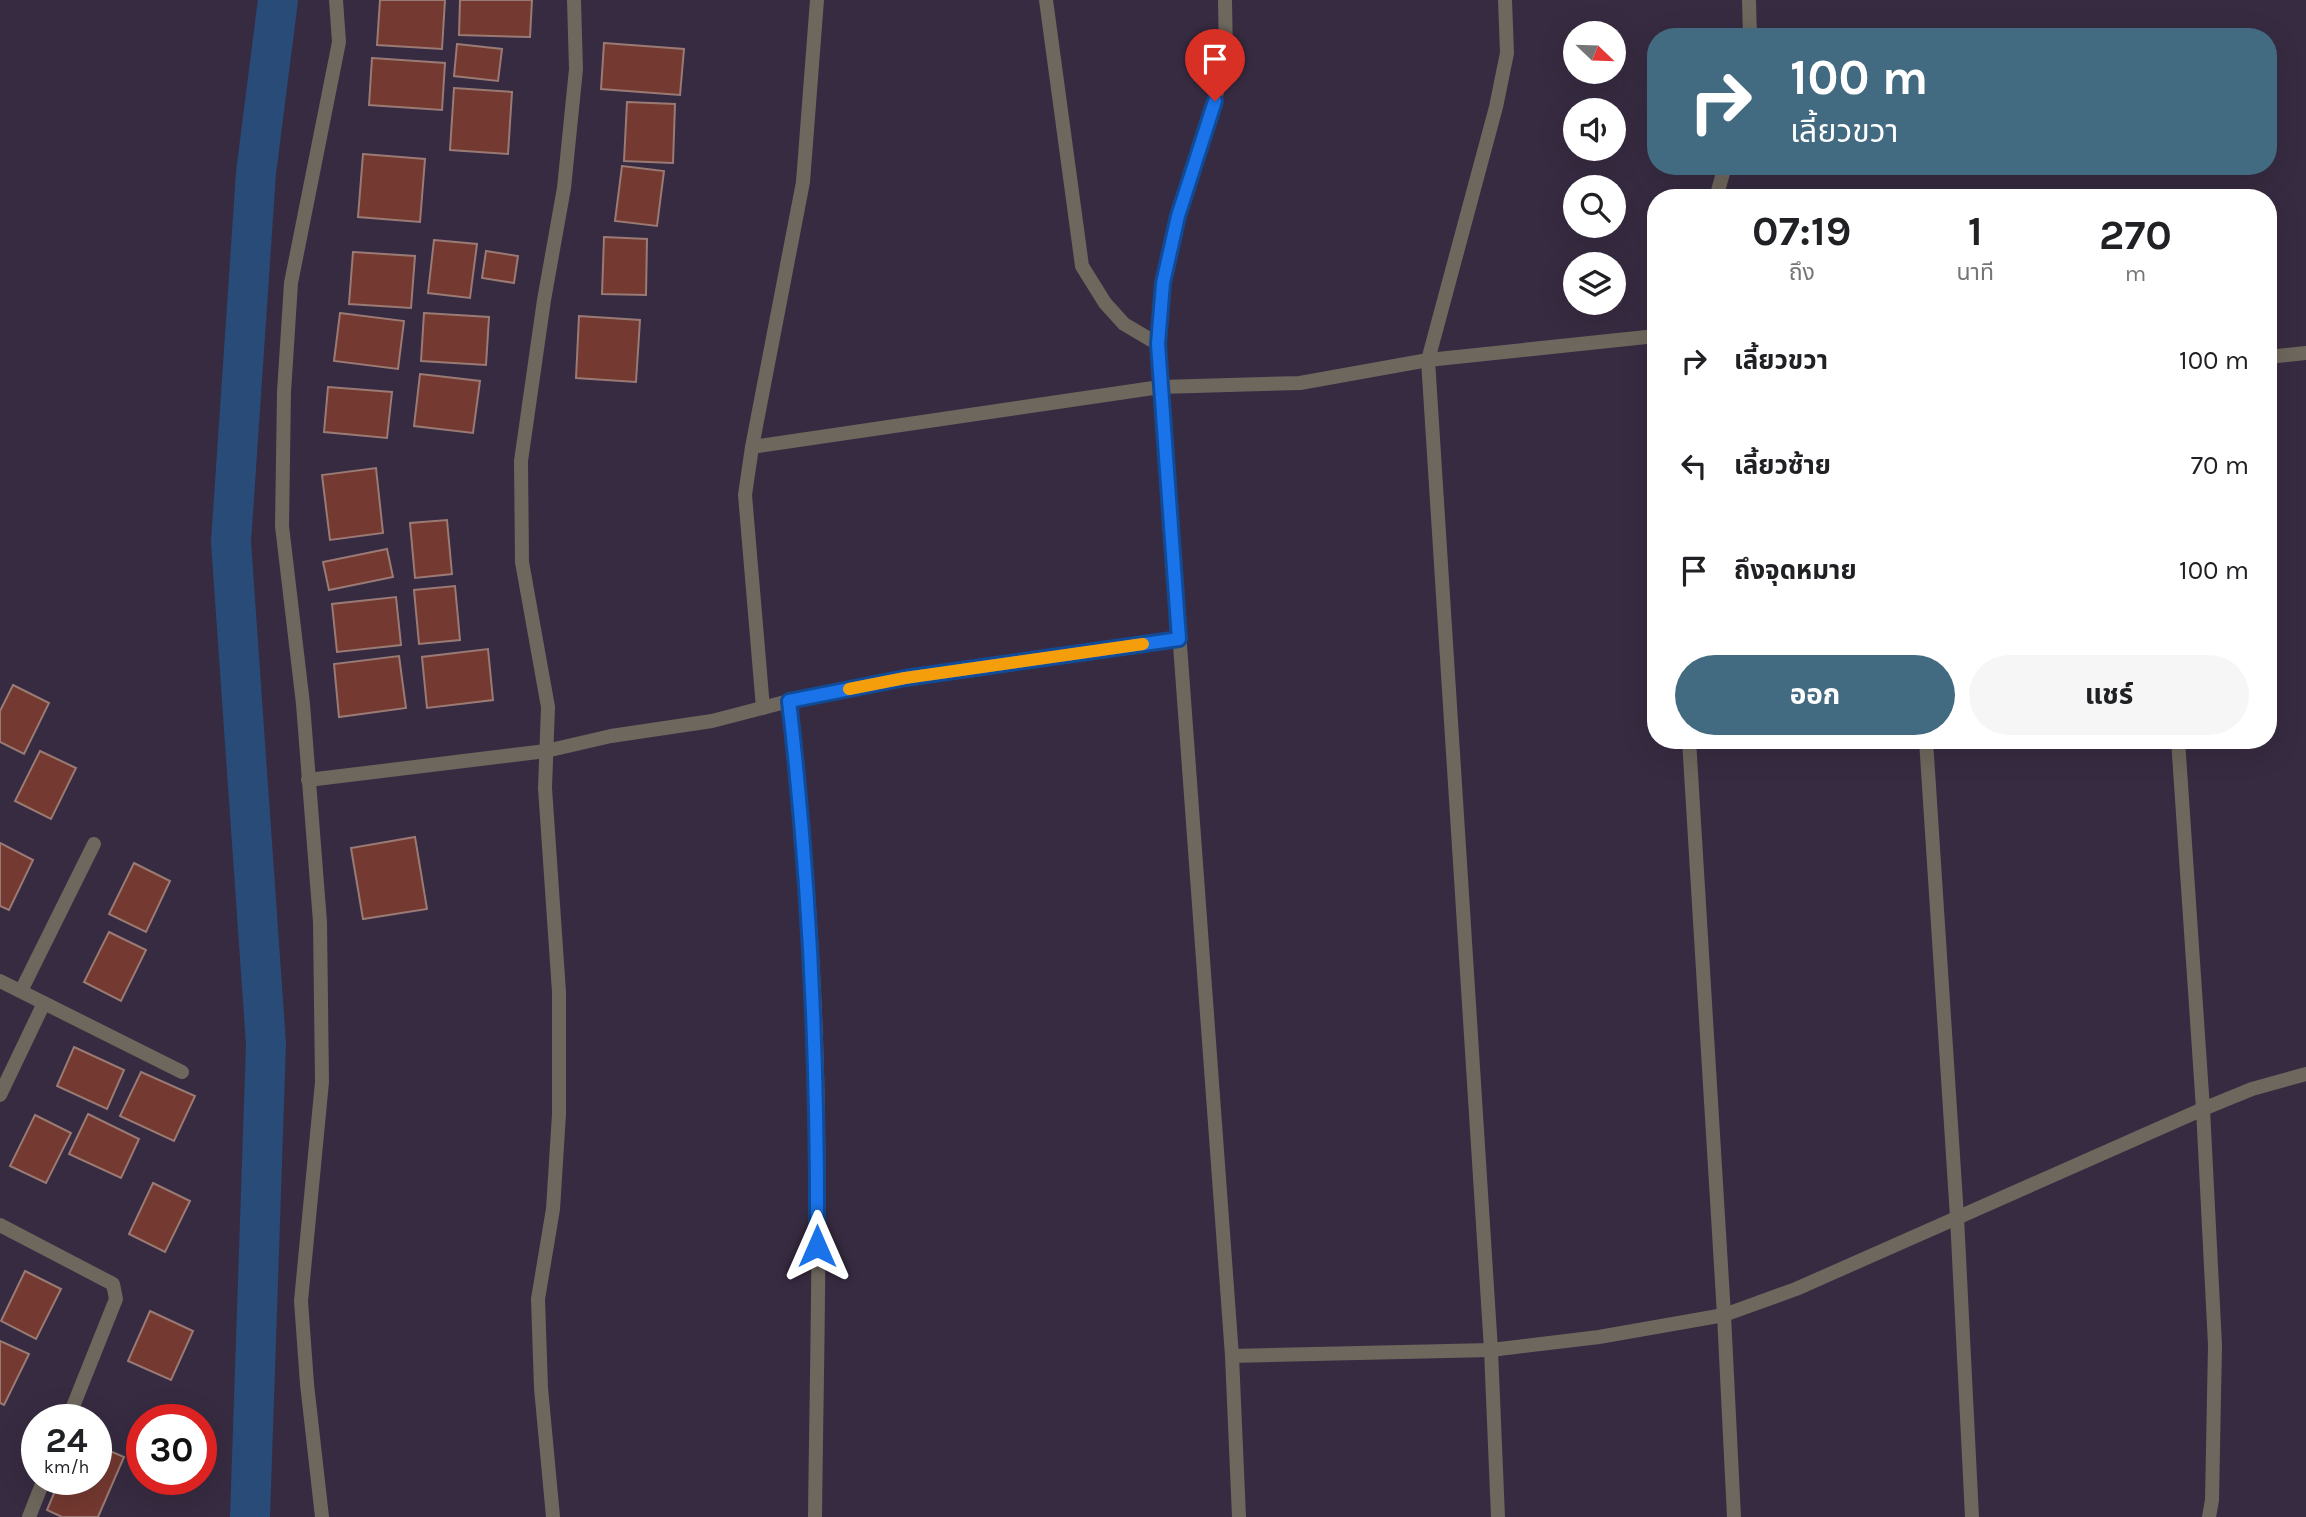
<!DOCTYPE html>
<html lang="th">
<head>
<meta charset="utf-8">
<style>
	:root { --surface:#fff; --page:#f6f6f6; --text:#202124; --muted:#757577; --accent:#426a81 }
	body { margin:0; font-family:Karla,"Noto Sans Thai",sans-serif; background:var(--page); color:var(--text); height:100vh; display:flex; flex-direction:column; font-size:26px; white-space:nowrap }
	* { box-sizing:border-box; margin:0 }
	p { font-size:23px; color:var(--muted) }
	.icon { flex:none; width:38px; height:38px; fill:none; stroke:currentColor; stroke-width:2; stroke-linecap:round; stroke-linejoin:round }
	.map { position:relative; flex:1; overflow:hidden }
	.drawer { position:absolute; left:1647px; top:189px; width:630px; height:560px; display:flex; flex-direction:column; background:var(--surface); border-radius:28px; box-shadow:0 7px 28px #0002 }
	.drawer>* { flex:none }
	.guide { position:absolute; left:1647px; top:28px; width:630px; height:147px; border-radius:28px; box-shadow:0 7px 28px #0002; background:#426a81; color:#fff; overflow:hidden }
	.needle { width:46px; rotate:113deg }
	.buttons { position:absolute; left:1563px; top:21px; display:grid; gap:14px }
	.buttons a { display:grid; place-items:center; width:63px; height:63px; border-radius:50%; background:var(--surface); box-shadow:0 7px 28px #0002; font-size:35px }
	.speed { position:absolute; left:21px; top:1404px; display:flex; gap:14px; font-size:35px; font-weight:700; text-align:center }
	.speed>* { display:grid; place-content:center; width:91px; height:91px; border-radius:50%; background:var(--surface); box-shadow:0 7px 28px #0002; line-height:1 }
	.speed small { font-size:18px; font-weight:400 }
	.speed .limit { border:10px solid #d22; background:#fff; color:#111 }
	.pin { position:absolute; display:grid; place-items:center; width:60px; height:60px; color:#fff; margin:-72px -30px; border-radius:50% 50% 50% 0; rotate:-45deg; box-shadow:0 0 7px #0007 }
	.pin .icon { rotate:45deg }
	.me { position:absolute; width:77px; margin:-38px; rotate:0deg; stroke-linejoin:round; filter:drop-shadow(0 0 5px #0008) }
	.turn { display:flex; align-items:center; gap:24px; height:147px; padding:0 28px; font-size:32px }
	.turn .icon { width:91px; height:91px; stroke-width:2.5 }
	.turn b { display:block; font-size:49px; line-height:60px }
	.eta { display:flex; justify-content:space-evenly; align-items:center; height:119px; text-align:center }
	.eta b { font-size:42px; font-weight:700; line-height:49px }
	.button { display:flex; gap:14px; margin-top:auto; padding:14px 28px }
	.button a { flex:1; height:80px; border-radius:42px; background:var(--accent); color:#fff; font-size:28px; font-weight:700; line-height:80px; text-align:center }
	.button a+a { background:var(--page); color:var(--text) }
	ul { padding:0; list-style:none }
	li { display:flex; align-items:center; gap:21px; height:105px; padding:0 28px }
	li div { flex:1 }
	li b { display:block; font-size:26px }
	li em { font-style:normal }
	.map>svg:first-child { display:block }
</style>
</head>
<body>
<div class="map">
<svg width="2306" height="1517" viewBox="0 0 2306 1517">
	<rect width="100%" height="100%" fill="#372b41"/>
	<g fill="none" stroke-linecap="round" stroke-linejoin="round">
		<path stroke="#284b78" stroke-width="40" d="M 250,1517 L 266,1044 L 231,542 L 256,173 L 278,0"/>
	</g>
	<g fill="#743930" stroke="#9a7a74" stroke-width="2">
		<path d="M 380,0 L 445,0 L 442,49 L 377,45 Z"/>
		<path d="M 460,0 L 532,0 L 530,37 L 459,35 Z"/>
		<path d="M 604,43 L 684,49 L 680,95 L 601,89 Z"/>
		<path d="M 457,44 L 502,49 L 498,81 L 454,76 Z"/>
		<path d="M 372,58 L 445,63 L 442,110 L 369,105 Z"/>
		<path d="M 454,88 L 512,92 L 508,154 L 450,150 Z"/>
		<path d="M 627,102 L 675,104 L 673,163 L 624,161 Z"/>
		<path d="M 363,154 L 425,159 L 420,222 L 358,217 Z"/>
		<path d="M 622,166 L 664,171 L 657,226 L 615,221 Z"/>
		<path d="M 604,237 L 647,239 L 646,295 L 602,294 Z"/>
		<path d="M 434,240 L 477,244 L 470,298 L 428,293 Z"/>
		<path d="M 486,251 L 518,256 L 514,283 L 482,278 Z"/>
		<path d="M 353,252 L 415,256 L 411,308 L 349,304 Z"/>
		<path d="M 340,313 L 404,321 L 398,369 L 334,361 Z"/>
		<path d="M 424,313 L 489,317 L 486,365 L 421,361 Z"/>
		<path d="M 579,316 L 640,320 L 636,382 L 576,378 Z"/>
		<path d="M 420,374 L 480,381 L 473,433 L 414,426 Z"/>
		<path d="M 328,387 L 392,392 L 387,438 L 324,432 Z"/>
		<path d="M 376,468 L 383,533 L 330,540 L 322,475 Z"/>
		<path d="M 447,520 L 452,574 L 415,578 L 410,523 Z"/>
		<path d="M 387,549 L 393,577 L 329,590 L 323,562 Z"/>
		<path d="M 455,586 L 460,640 L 419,644 L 414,590 Z"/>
		<path d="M 396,597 L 401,645 L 337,652 L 332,604 Z"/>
		<path d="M 488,649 L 493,700 L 427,708 L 422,657 Z"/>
		<path d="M 399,656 L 406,708 L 339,717 L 334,664 Z"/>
		<path d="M 13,685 L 49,703 L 24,754 L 0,742 L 0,711 Z"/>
		<path d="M 40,751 L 76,768 L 51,819 L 15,801 Z"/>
		<path d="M 415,837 L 427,909 L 363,919 L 351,848 Z"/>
		<path d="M 0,843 L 33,860 L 9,910 L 0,906 Z"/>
		<path d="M 134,863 L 170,881 L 146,932 L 109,914 Z"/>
		<path d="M 109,932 L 146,950 L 121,1001 L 84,982 Z"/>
		<path d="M 74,1047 L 124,1070 L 107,1109 L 57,1086 Z"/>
		<path d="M 141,1072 L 195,1096 L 174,1141 L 120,1116 Z"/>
		<path d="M 88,1114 L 139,1139 L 121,1178 L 69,1154 Z"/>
		<path d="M 35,1115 L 71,1133 L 46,1183 L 10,1166 Z"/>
		<path d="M 153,1183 L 190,1201 L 165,1252 L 129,1234 Z"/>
		<path d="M 25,1271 L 61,1289 L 36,1339 L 1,1321 Z"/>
		<path d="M 150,1311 L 193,1331 L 171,1380 L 128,1361 Z"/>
		<path d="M 0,1341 L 29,1354 L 4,1405 L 0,1403 Z"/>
		<path d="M 96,1445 L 124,1457 L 98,1517 L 62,1517 L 47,1510 L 60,1479 L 96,1479 Z"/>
	</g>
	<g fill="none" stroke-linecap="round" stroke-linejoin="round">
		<g stroke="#6e675d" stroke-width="14">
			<path d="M 1046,0 L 1082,266 L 1105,303 L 1124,324 L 1158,344"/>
			<path d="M 1225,0 L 1226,56 L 1209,123 L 1178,216 L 1163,283 L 1158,344 L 1232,1356 L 1239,1517"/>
			<path d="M 1749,0 L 1750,37"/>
			<path d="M 1716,198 L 1725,166"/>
			<path d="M 2268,357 L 2306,353"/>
			<path d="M 752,447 L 1160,387 L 1300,383 L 1428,360 L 1656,336"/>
			<path d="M 789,701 C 800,791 808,880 813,971 C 823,1152 817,1335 815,1517"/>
			<path d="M 763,708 L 745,495 L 752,447 L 803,182 L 817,0"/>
			<path d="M 1689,740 L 1724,1315 L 1734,1517"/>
			<path d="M 1926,740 L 1957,1217 L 1972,1517"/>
			<path d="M 2178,740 L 2203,1109 L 2215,1345 L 2212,1500 L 2209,1517"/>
			<path d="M 308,780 L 546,751 L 611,736 L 712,721 L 789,701 L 905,678 L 1179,639"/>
			<path d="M 0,981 L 182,1072"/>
			<path d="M 21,991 L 94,844"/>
			<path d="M 0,1095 L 44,1003"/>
			<path d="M 0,1225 L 113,1284 L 116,1299 L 68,1419"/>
			<path d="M 1232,1356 L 1491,1350 L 1599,1337 L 1724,1315 L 1796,1289 L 2203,1109 L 2252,1089 L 2306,1074"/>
			<path d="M 29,1517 L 44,1479"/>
			<path d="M 322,1517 L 307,1384 L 301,1301 L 322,1082 L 320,922 L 303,704 L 282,526 L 284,392 L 291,283 L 339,42 L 336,0"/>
			<path d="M 553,1517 L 541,1388 L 538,1299 L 553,1209 L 559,1114 L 559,992 L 545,788 L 548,707 L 522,562 L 521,461 L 544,300 L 564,188 L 576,69 L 574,0"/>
			<path d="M 1498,1517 L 1491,1350 L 1428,360 L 1496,107 L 1507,53 L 1505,0"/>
		</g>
	</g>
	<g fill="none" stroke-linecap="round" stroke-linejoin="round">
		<defs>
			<path id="route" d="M 817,1246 C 818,1063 810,882 789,701 L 905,678 L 1179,639 L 1158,344 L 1163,283 L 1178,216 L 1215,101"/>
		</defs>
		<use href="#route" stroke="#114b97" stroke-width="18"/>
		<use href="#route" stroke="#1a73e8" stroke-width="12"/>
		<path stroke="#f59e0b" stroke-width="12" d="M 849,689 L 905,678 L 1143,644"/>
	</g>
</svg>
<div class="buttons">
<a><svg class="needle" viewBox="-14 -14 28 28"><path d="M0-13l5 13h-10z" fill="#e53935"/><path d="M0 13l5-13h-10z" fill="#757577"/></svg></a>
<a><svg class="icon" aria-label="sound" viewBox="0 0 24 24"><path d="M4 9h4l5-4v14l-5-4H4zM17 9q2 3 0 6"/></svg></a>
<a><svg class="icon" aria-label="search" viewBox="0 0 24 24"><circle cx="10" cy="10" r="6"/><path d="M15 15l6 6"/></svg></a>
<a><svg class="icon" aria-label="layers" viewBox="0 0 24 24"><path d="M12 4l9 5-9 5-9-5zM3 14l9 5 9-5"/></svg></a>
</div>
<div class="speed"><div>24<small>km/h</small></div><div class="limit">30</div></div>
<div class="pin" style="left:1215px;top:101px;background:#d93025"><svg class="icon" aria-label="arrive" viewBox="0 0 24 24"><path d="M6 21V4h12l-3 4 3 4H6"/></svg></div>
<svg class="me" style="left:817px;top:1246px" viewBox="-20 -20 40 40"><path d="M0-17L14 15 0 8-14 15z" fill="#1a73e8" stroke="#fff" stroke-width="4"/></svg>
<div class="guide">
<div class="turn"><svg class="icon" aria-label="right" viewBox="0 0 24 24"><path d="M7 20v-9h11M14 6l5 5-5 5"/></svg><div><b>100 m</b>เลี้ยวขวา</div></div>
</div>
<section class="drawer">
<div class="eta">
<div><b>07:19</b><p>ถึง</p></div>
<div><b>1</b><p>นาที</p></div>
<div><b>270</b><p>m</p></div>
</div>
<ul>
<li><svg class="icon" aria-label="right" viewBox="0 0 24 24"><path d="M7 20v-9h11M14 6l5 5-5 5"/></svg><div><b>เลี้ยวขวา</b></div><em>100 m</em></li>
<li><svg class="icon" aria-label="left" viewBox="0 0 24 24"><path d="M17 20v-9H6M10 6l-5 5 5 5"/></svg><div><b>เลี้ยวซ้าย</b></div><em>70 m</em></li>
<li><svg class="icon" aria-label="arrive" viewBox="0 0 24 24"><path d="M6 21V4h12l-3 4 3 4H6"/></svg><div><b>ถึงจุดหมาย</b></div><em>100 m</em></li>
</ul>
<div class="button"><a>ออก</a><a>แชร์</a></div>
</section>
</div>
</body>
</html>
